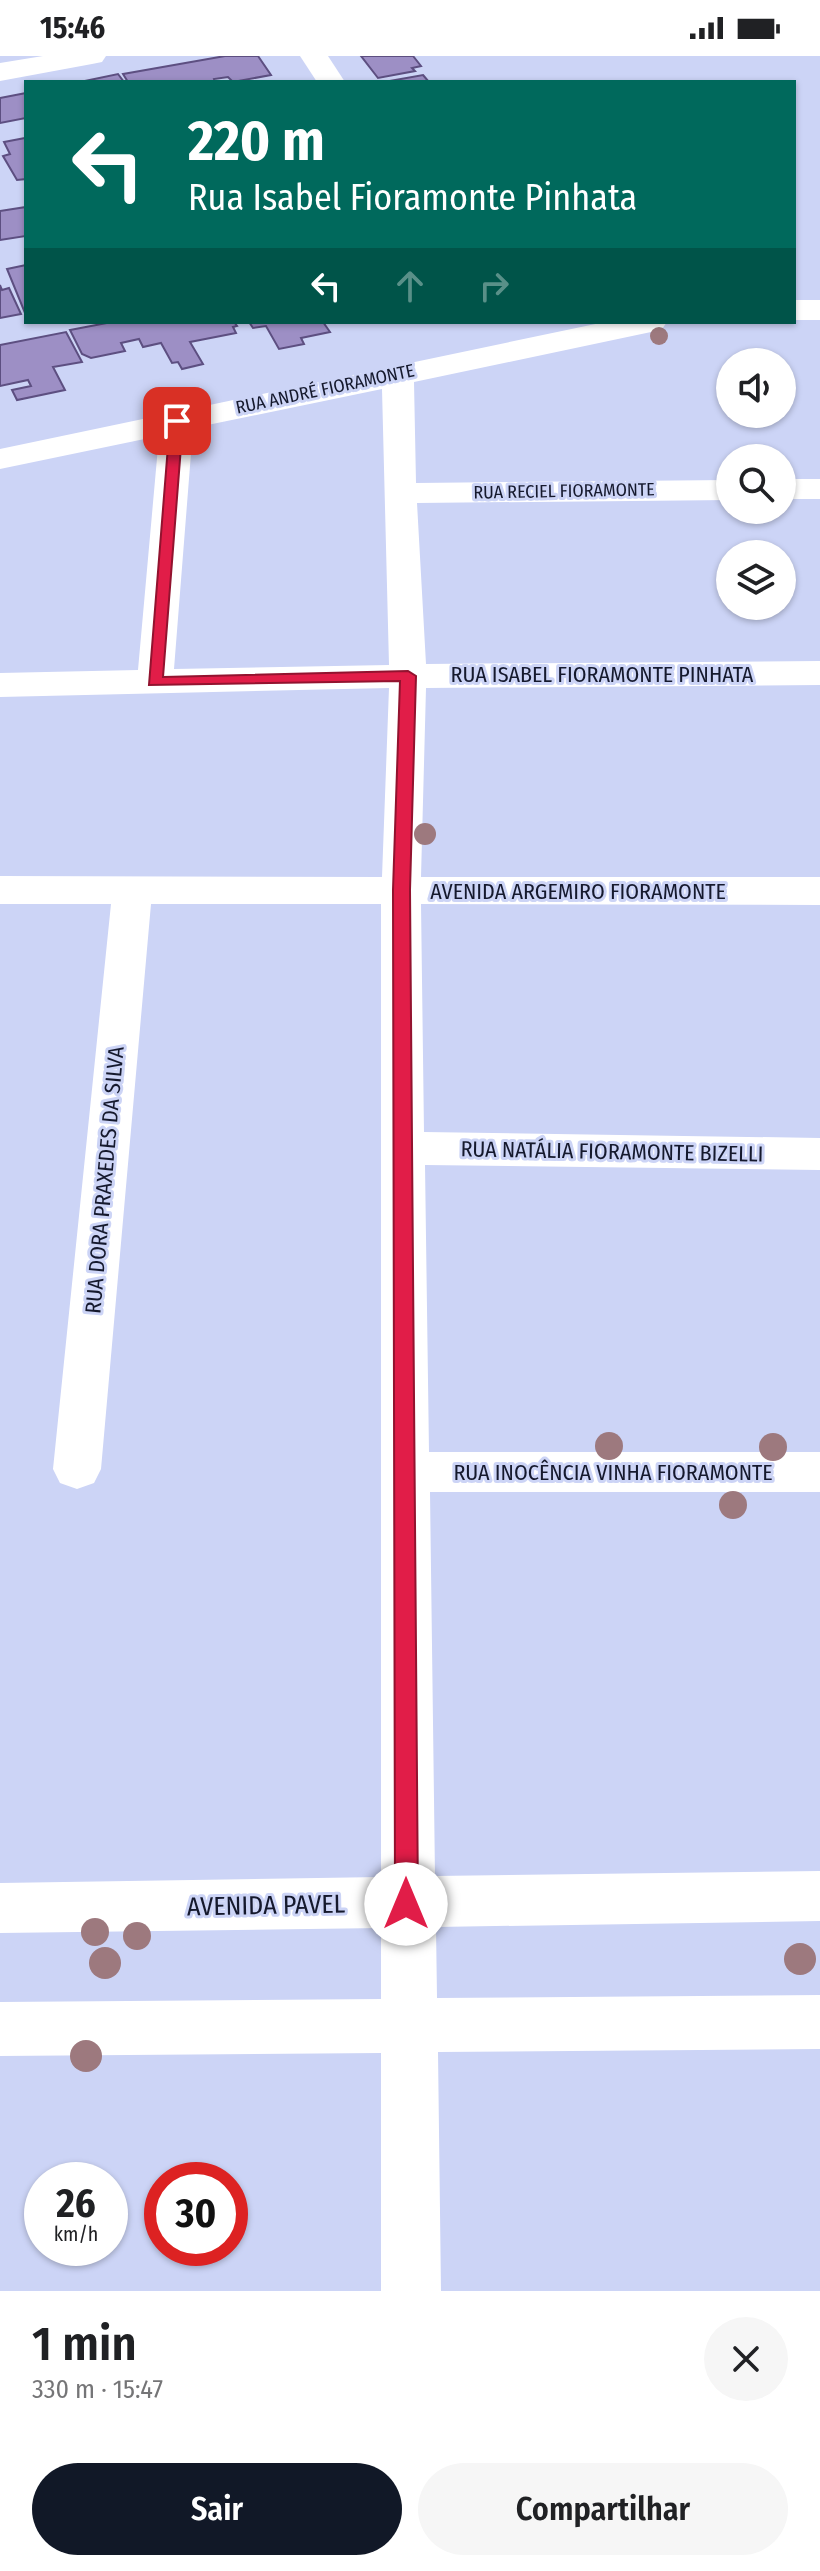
<!DOCTYPE html>
<html lang="pt">
<head>
<meta charset="utf-8">
<style>
	:root { --surface:#fff; --page:#f6f6f6; --text:#202124; --muted:#757577; --accent:#111827 }
	body { margin:0; font-family:"Fira Sans Condensed",sans-serif; background:var(--page); color:var(--text); height:100vh; display:flex; flex-direction:column; font-size:30px; white-space:nowrap }
	* { box-sizing:border-box; margin:0 }
	p { font-size:26px; color:var(--muted) }
	.icon { flex:none; width:44px; height:44px; fill:none; stroke:currentColor; stroke-width:2; stroke-linecap:round; stroke-linejoin:round }
	.map { position:relative; height:2235px; overflow:hidden }
	.drawer { display:flex; flex-direction:column; background:var(--surface); flex:1 }
	.drawer>* { flex:none }
	.banner { position:absolute; left:24px; top:24px; width:772px; height:244px; border-radius:0px; box-shadow:0 2px 6px #0004; background:#00695c; color:#fff; overflow:hidden }
	.fabs { position:absolute; left:716px; top:292px; display:grid; gap:16px }
	.fabs a { display:grid; place-items:center; width:80px; height:80px; border-radius:50%; background:var(--surface); box-shadow:0 2px 6px #0004; font-size:40px }
	.speed { position:absolute; left:24px; top:2106px; display:flex; gap:16px; font-size:40px; font-weight:700; text-align:center }
	.speed>* { display:grid; place-content:center; width:104px; height:104px; border-radius:50%; background:var(--surface); box-shadow:0 2px 6px #0004; line-height:1 }
	.speed small { font-size:20px; font-weight:400 }
	.speed .limit { border:12px solid #d22; background:#fff; color:#111 }
	.pin { position:absolute; display:grid; place-items:center; width:68px; height:68px; color:#fff; margin:-34px; border-radius:16px; box-shadow:0 4px 12px #0006 }
	.me { position:absolute; width:88px; margin:-44px; rotate:0deg; stroke-linejoin:round; filter:drop-shadow(0 0 6px #0008) }
	.turn { display:flex; align-items:center; gap:28px; height:168px; padding:0 32px; font-size:36px }
	.turn .icon { width:104px; height:104px; stroke-width:2.5 }
	.turn b { display:block; font-size:56px; line-height:68px }
	.lanes { display:flex; align-items:center; height:76px; padding:0 32px; background:#0003; justify-content:center; gap:40px; direction:ltr }
	.lanes .off { opacity:.35 }
	.round { display:grid; place-items:center; flex:none; width:84px; height:84px; border-radius:42px; background:var(--page) }
	.summary { display:flex; align-items:center; justify-content:space-between; height:136px; padding:0 32px }
	h1 { font-size:48px; font-weight:600; line-height:60px }
	.cta { display:flex; gap:16px; margin-top:auto; padding:16px 32px }
	.cta a { flex:1; height:92px; border-radius:48px; background:var(--accent); color:#fff; font-size:32px; font-weight:600; line-height:92px; text-align:center }
	.cta a+a { background:var(--page); color:var(--text) }
	.status { display:flex; justify-content:space-between; align-items:center; height:56px; padding:0 40px; background:var(--surface); direction:ltr }
	.status svg { height:22px; fill:currentColor }
	.map>svg:first-child { display:block }
</style>
</head>
<body>
<div class="status"><b>15:46</b><svg viewBox="0 0 49 12"><path d="M0 12V9h3v3zM5 12V6h3v6zM10 12V3h3v9zM15 12V0h3v12zM26 1h20v11H26zM47 4h2v5h-2z"/></svg></div>
<div class="map">
<svg width="820" height="2235" viewBox="0 0 820 2235">
	<rect width="100%" height="100%" fill="#ccd4f6"/>
	<g fill="#9d8fc5" stroke="#5d4f81" stroke-width="2">
		<path d="M 225,0 L 258,0 L 271,19 L 233,26 L 228,21 L 214,23 L 215,26 L 128,26 L 123,18 Z"/>
		<path d="M 361,0 L 413,0 L 421,10 L 412,12 L 415,15 L 378,22 Z"/>
		<path d="M 118,18 L 124,26 L 80,26 Z"/>
		<path d="M 423,19 L 429,26 L 384,26 Z"/>
		<path d="M 26,37 L 26,62 L 0,67 L 0,42 Z"/>
		<path d="M 25,82 L 26,123 L 17,124 L 3,100 L 10,98 L 4,86 Z"/>
		<path d="M 26,151 L 26,180 L 0,184 L 0,155 Z"/>
		<path d="M 26,209 L 26,257 L 25,257 L 7,213 Z"/>
		<path d="M 0,229 L 2,234 L 9,232 L 21,258 L 0,262 Z"/>
		<path d="M 112,266 L 234,266 L 237,270 L 233,271 L 236,277 L 190,286 L 203,308 L 182,313 L 178,306 L 172,307 L 161,287 L 143,291 L 139,283 L 121,287 L 125,295 L 91,302 L 82,298 L 70,274 Z"/>
		<path d="M 238,266 L 323,266 L 330,276 L 301,282 L 304,288 L 279,293 L 266,270 L 253,272 L 249,266 Z"/>
		<path d="M 66,276 L 82,306 L 53,311 L 65,334 L 17,344 L 12,334 L 31,330 L 28,324 L 0,330 L 0,289 Z"/>
	</g>
	<g fill="none" stroke-linecap="round" stroke-linejoin="round">
		<g fill="#fff" fill-rule="evenodd">
			<path d="M 43,0 L 106,0 L 102,6 L 92,8 L 0,25 L 0,7 Z"/>
			<path d="M 300,0 L 328,0 L 345,26 L 317,26 Z"/>
			<rect x="794" y="244" width="26" height="20"/>
			<path d="M 605,266 L 667,266 L 662,273 L 651,276 L 414,326 L 416,427 L 730,424 L 730,444 L 417,447 L 426,608 L 820,605 L 820,629 L 426,632 L 421,821 L 820,821 L 820,849 L 421,848 L 424,1076 L 820,1082 L 820,1114 L 425,1109 L 429,1396 L 820,1396 L 820,1436 L 430,1436 L 435,1820 L 820,1815 L 820,1865 L 436,1871 L 437,1942 L 820,1939 L 820,1993 L 438,1996 L 441,2235 L 381,2235 L 381,1997 L 0,2000 L 0,1946 L 381,1943 L 381,1872 L 0,1877 L 0,1827 L 381,1821 L 381,848 L 151,848 L 101,1413 L 94,1427 L 77,1433 L 60,1427 L 53,1413 L 111,848 L 0,848 L 0,820 L 382,821 L 389,632 L 0,641 L 0,617 L 138,614 L 159,380 L 0,413 L 0,393 ZM 382,333 L 389,609 L 174,613 L 193,372 Z"/>
			<rect x="782" y="423" width="38" height="20"/>
		</g>
	</g>
	<g fill="#9d797e">
		<circle cx="659" cy="280" r="9"/>
		<circle cx="425" cy="778" r="11"/>
		<circle cx="609" cy="1390" r="14"/>
		<circle cx="773" cy="1391" r="14"/>
		<circle cx="733" cy="1449" r="14"/>
		<circle cx="95" cy="1876" r="14"/>
		<circle cx="137" cy="1880" r="14"/>
		<circle cx="800" cy="1903" r="16"/>
		<circle cx="105" cy="1907" r="16"/>
		<circle cx="86" cy="2000" r="16"/>
	</g>
	<path fill="#e11d48" stroke="#92132f" stroke-width="2" d="M 177,361 L 183,365 L 163,621 L 408,615 L 416,620 L 410,834 L 418,1848 L 414,1855 L 406,1858 L 398,1855 L 395,1848 L 393,834 L 400,625 L 149,629 L 170,365 Z"/>
	<g text-anchor="middle" stroke-width="6" stroke-linejoin="round" paint-order="stroke">
		<g font-size="18" fill="#15192d" stroke="#ccd4f6">
			<text transform="translate(325 333) rotate(-12)" y="6">RUA ANDRÉ FIORAMONTE</text>
			<text transform="translate(564 435) rotate(-1)" y="6">RUA RECIEL FIORAMONTE</text>
		</g>
		<g font-size="22" fill="#15192d" stroke="#ccd4f6">
			<text x="602" y="626">RUA ISABEL FIORAMONTE PINHATA</text>
			<text x="578" y="843">AVENIDA ARGEMIRO FIORAMONTE</text>
			<text transform="translate(612 1095) rotate(1)" y="8">RUA NATÁLIA FIORAMONTE BIZELLI</text>
			<text transform="translate(104 1124) rotate(-85)" y="8">RUA DORA PRAXEDES DA SILVA</text>
			<text x="613" y="1424">RUA INOCÊNCIA VINHA FIORAMONTE</text>
		</g>
		<g font-size="26" fill="#15192d" stroke="#ccd4f6">
			<text transform="translate(266 1849) rotate(-1)" y="9">AVENIDA PAVEL</text>
		</g>
	</g>
</svg>
<div class="fabs">
<a><svg class="icon" aria-label="sound" viewBox="0 0 24 24"><path d="M4 9h4l5-4v14l-5-4H4zM17 9q2 3 0 6"/></svg></a>
<a><svg class="icon" aria-label="search" viewBox="0 0 24 24"><circle cx="10" cy="10" r="6"/><path d="M15 15l6 6"/></svg></a>
<a><svg class="icon" aria-label="layers" viewBox="0 0 24 24"><path d="M12 4l9 5-9 5-9-5zM3 14l9 5 9-5"/></svg></a>
</div>
<div class="speed"><div>26<small>km/h</small></div><div class="limit">30</div></div>
<div class="pin" style="left:177px;top:365px;background:#d93025"><svg class="icon" aria-label="arrive" viewBox="0 0 24 24"><path d="M6 21V4h12l-3 4 3 4H6"/></svg></div>
<svg class="me" style="left:406px;top:1848px" viewBox="-20 -20 40 40"><circle r="19" fill="#fff"/><path d="M0-13L10 11 0 6-10 11z" fill="#e11d48"/></svg>
<div class="banner">
<div class="turn"><svg class="icon" aria-label="left" viewBox="0 0 24 24"><path d="M17 20v-9H6M10 6l-5 5 5 5"/></svg><div><b>220 m</b>Rua Isabel Fioramonte Pinhata</div></div>
<div class="lanes"><svg class="icon" aria-label="left" viewBox="0 0 24 24"><path d="M17 20v-9H6M10 6l-5 5 5 5"/></svg><svg class="icon off" aria-label="ahead" viewBox="0 0 24 24"><path d="M12 20V5M6 11l6-6 6 6"/></svg><svg class="icon off" aria-label="right" viewBox="0 0 24 24"><path d="M7 20v-9h11M14 6l5 5-5 5"/></svg></div>
</div>
</div>
<section class="drawer">
<div class="summary"><div><h1>1 min</h1><p>330 m · 15:47</p></div><a class="round"><svg class="icon" aria-label="close" viewBox="0 0 24 24"><path d="M6 6l12 12M18 6L6 18"/></svg></a></div>
<div class="cta"><a>Sair</a><a>Compartilhar</a></div>
</section>
</body>
</html>
